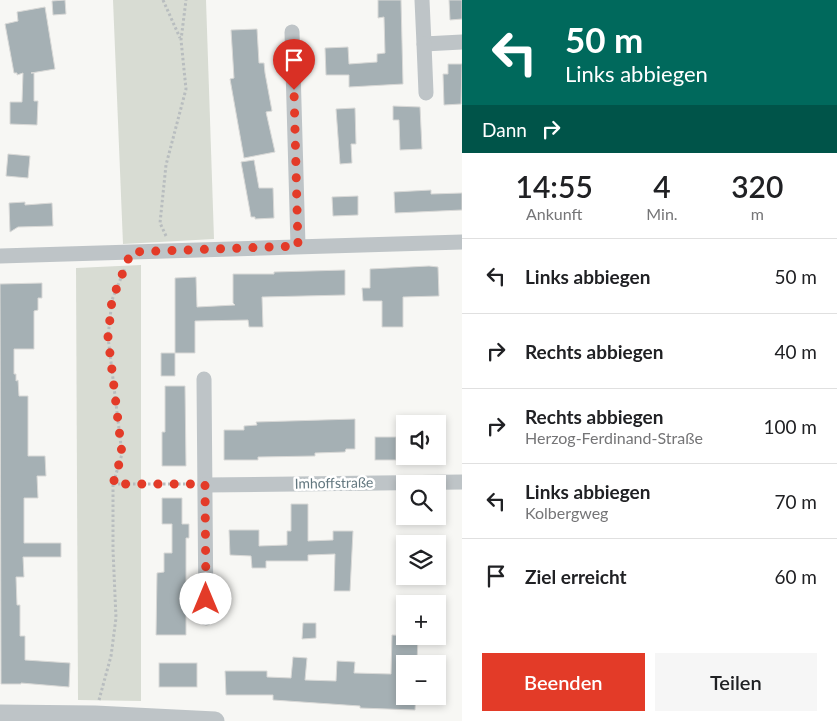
<!DOCTYPE html>
<html lang="de">
<head>
<meta charset="utf-8">
<style>
	:root { --surface:#fff; --page:#f6f6f6; --text:#202124; --muted:#757577; --line:#e0e0e0; --accent:#e33b28 }
	body { margin:0; font-family:Lato,sans-serif; background:var(--page); color:var(--text); height:100vh; display:flex; flex-direction:column; font-size:19px; white-space:nowrap }
	* { box-sizing:border-box; margin:0 }
	p { font-size:16px; color:var(--muted) }
	.icon { flex:none; width:28px; height:28px; fill:none; stroke:currentColor; stroke-width:2; stroke-linecap:round; stroke-linejoin:round }
	.map { position:relative; flex:1; overflow:hidden }
	.side { display:flex; flex-direction:column; background:var(--surface); width:375px }
	.side>* { flex:none }
	.hud { background:#00695c; color:#fff; overflow:hidden }
	.buttons { position:absolute; left:396px; top:415px; display:grid; gap:10px }
	.buttons a { display:grid; place-items:center; width:50px; height:50px; border-radius:0px; background:var(--surface); box-shadow:0 2px 8px #0003; font-size:25px }
	.pin { position:absolute; display:grid; place-items:center; width:42px; height:42px; color:#fff; margin:-51px -21px; border-radius:50% 50% 50% 0; rotate:-45deg; box-shadow:0 0 5px #0007 }
	.pin .icon { rotate:45deg }
	.me { position:absolute; width:55px; margin:-28px; rotate:0deg; stroke-linejoin:round; filter:drop-shadow(0 0 4px #0008) }
	.turn { display:flex; align-items:center; gap:18px; height:105px; padding:0 20px; font-size:22px }
	.turn .icon { width:65px; height:65px; stroke-width:2.5 }
	.turn b { display:block; font-size:35px; line-height:42px }
	.then { display:flex; align-items:center; height:48px; padding:0 20px; background:#0003; gap:10px; font-size:19px }
	.eta { display:flex; justify-content:space-evenly; align-items:center; height:85px; text-align:center }
	.eta b { font-size:30px; font-weight:600; line-height:35px }
	.cta { display:flex; gap:10px; margin-top:auto; padding:10px 20px }
	.cta a { flex:1; height:58px; border-radius:0px; background:var(--accent); color:#fff; font-size:20px; font-weight:600; line-height:58px; text-align:center }
	.cta a+a { background:var(--page); color:var(--text) }
	ul { padding:0; list-style:none }
	li { display:flex; align-items:center; gap:15px; height:75px; padding:0 20px; border-top:1px solid var(--line) }
	li div { flex:1 }
	li b { display:block; font-size:19px }
	li em { font-style:normal }
	main { display:flex; flex:1; min-height:0 }
	.map>svg:first-child { display:block }
</style>
</head>
<body>
<main>
<div class="map">
<svg width="462" height="721" viewBox="0 0 462 721">
	<rect width="100%" height="100%" fill="#f7f7f4"/>
	<g fill="#d8dcd3">
		<path d="M 113,0 L 206,0 L 214,239 L 123,244 Z"/>
		<path d="M 141,265 L 141,701 L 78,700 L 76,268 Z"/>
	</g>
	<g fill="#a5b0b4" stroke="#d9d9d7">
		<path d="M 65,0 L 66,14 L 53,15 L 52,1 Z"/>
		<path d="M 378,0 L 401,0 L 403,84 L 349,87 L 349,75 L 326,75 L 325,48 L 348,47 L 349,64 L 377,62 L 377,54 L 385,53 L 384,17 L 378,18 Z"/>
		<path d="M 449,0 L 462,0 L 462,19 L 450,20 Z"/>
		<path d="M 45,7 L 55,69 L 31,73 L 34,73 L 34,101 L 38,101 L 37,125 L 10,124 L 10,102 L 22,102 L 23,73 L 17,75 L 17,73 L 14,73 L 5,24 L 18,21 L 17,12 Z"/>
		<path d="M 257,29 L 259,63 L 264,63 L 265,73 L 272,111 L 266,112 L 275,152 L 244,158 L 230,79 L 234,78 L 231,30 Z"/>
		<path d="M 448,64 L 462,64 L 461,104 L 444,105 L 443,74 L 448,74 Z"/>
		<path d="M 393,106 L 420,107 L 422,149 L 400,150 L 399,120 L 393,120 Z"/>
		<path d="M 355,108 L 356,144 L 351,144 L 352,163 L 340,164 L 336,109 Z"/>
		<path d="M 8,154 L 30,156 L 28,178 L 6,176 Z"/>
		<path d="M 254,160 L 259,188 L 273,188 L 274,218 L 255,219 L 255,217 L 251,217 L 241,162 Z"/>
		<path d="M 431,190 L 431,194 L 462,193 L 462,210 L 395,213 L 394,192 Z"/>
		<path d="M 358,196 L 358,215 L 333,216 L 332,197 Z"/>
		<path d="M 25,202 L 25,205 L 52,203 L 53,226 L 18,227 L 10,232 L 9,203 Z"/>
		<path d="M 429,266 L 438,267 L 439,296 L 403,297 L 403,327 L 382,327 L 382,301 L 363,301 L 362,288 L 370,288 L 370,269 Z"/>
		<path d="M 345,270 L 345,295 L 262,297 L 263,327 L 249,327 L 248,320 L 195,321 L 195,353 L 175,353 L 175,376 L 161,376 L 161,353 L 175,353 L 175,278 L 196,277 L 197,307 L 235,305 L 233,303 L 233,274 L 274,274 L 274,272 Z"/>
		<path d="M 42,283 L 42,298 L 38,298 L 38,310 L 34,311 L 34,349 L 14,349 L 14,374 L 16,374 L 16,381 L 18,380 L 19,396 L 28,396 L 28,456 L 45,456 L 46,476 L 37,476 L 38,498 L 24,498 L 24,543 L 61,543 L 61,557 L 23,557 L 24,577 L 16,577 L 17,605 L 20,605 L 20,636 L 25,636 L 25,660 L 70,663 L 69,687 L 21,683 L 21,684 L 1,684 L 0,284 Z"/>
		<path d="M 165,386 L 185,386 L 186,466 L 162,466 L 162,432 L 165,432 Z"/>
		<path d="M 355,419 L 355,449 L 346,449 L 345,452 L 315,453 L 315,456 L 258,457 L 258,460 L 224,460 L 224,430 L 244,430 L 244,426 L 257,425 L 256,422 Z"/>
		<rect x="375" y="437" width="21" height="23"/>
		<path d="M 162,498 L 182,498 L 182,524 L 189,524 L 189,538 L 186,538 L 186,635 L 156,635 L 157,573 L 164,572 L 164,553 L 172,553 L 172,524 L 162,524 Z"/>
		<path d="M 291,504 L 308,504 L 308,541 L 333,540 L 333,531 L 353,531 L 350,591 L 334,591 L 335,554 L 308,555 L 308,561 L 266,561 L 266,568 L 252,568 L 251,556 L 230,555 L 229,530 L 259,530 L 259,546 L 287,545 L 287,531 L 291,531 Z"/>
		<path d="M 303,623 L 316,623 L 316,638 L 302,639 Z"/>
		<path d="M 392,635 L 418,636 L 417,664 L 405,664 L 405,696 L 416,696 L 415,710 L 360,708 L 360,706 L 273,700 L 273,695 L 226,695 L 225,671 L 267,671 L 267,677 L 291,678 L 293,657 L 307,658 L 305,680 L 336,681 L 337,661 L 355,662 L 354,673 L 391,674 Z"/>
		<rect x="159" y="663" width="38" height="24"/>
	</g>
	<g fill="none" stroke-linecap="round" stroke-linejoin="round">
		<g stroke="#b8bdbf" stroke-width="3" stroke-dasharray="2.5 2.5" stroke-linecap="butt">
			<path d="M 163,0 L 180,38"/>
			<path d="M 166,236 L 160,223 L 166,165 L 186,89 L 181,40 L 186,0"/>
			<path d="M 113,484 L 190,484"/>
			<path d="M 99,700 L 111,656 L 116,618 L 113,550 L 113,484 L 122,454 L 108,337 L 112,300 L 125,268"/>
		</g>
		<g stroke="#bec4c7" stroke-width="15">
			<path d="M 422,0 L 424,44 L 462,42"/>
			<path d="M 292,32 L 298,246"/>
			<path d="M 424,44 L 426,93"/>
			<path d="M 0,256 L 462,242"/>
			<path d="M 204,379 L 206,618"/>
			<path d="M 205,485 L 462,482"/>
		</g>
		<path stroke="#bec4c7" stroke-width="19" d="M 0,714 L 95,715 L 215,721"/>
	</g>
	<g fill="none" stroke-linecap="round" stroke-linejoin="round">
		<path stroke="#e33b28" stroke-width="9" stroke-dasharray="0 16.2" d="M 206,599 L 205,484 L 113,484 L 122,454 L 108,337 L 112,300 L 131,252 L 298,246 L 294,90"/>
	</g>
	<g text-anchor="middle" stroke-width="5" stroke-linejoin="round" paint-order="stroke">
		<g font-size="14" fill="#62777f" stroke="#fff">
			<text transform="translate(334 483) rotate(-1)" y="5">Imhoffstraße</text>
		</g>
	</g>
</svg>
<div class="buttons">
<a><svg class="icon" aria-label="sound" viewBox="0 0 24 24"><path d="M4 9h4l5-4v14l-5-4H4zM17 9q2 3 0 6"/></svg></a>
<a><svg class="icon" aria-label="search" viewBox="0 0 24 24"><circle cx="10" cy="10" r="6"/><path d="M15 15l6 6"/></svg></a>
<a><svg class="icon" aria-label="layers" viewBox="0 0 24 24"><path d="M12 4l9 5-9 5-9-5zM3 14l9 5 9-5"/></svg></a>
<a>+</a>
<a>−</a>
</div>
<div class="pin" style="left:294px;top:90px;background:#d93025"><svg class="icon" aria-label="arrive" viewBox="0 0 24 24"><path d="M6 21V4h12l-3 4 3 4H6"/></svg></div>
<svg class="me" style="left:206px;top:599px" viewBox="-20 -20 40 40"><circle r="19" fill="#fff"/><path d="M0-13L10 11 0 6-10 11z" fill="#e33b28"/></svg>
</div>
<section class="side">
<div class="hud">
<div class="turn"><svg class="icon" aria-label="left" viewBox="0 0 24 24"><path d="M17 20v-9H6M10 6l-5 5 5 5"/></svg><div><b>50 m</b>Links abbiegen</div></div>
<div class="then">Dann<svg class="icon" aria-label="right" viewBox="0 0 24 24"><path d="M7 20v-9h11M14 6l5 5-5 5"/></svg></div>
</div>
<div class="eta">
<div><b>14:55</b><p>Ankunft</p></div>
<div><b>4</b><p>Min.</p></div>
<div><b>320</b><p>m</p></div>
</div>
<ul>
<li><svg class="icon" aria-label="left" viewBox="0 0 24 24"><path d="M17 20v-9H6M10 6l-5 5 5 5"/></svg><div><b>Links abbiegen</b></div><em>50 m</em></li>
<li><svg class="icon" aria-label="right" viewBox="0 0 24 24"><path d="M7 20v-9h11M14 6l5 5-5 5"/></svg><div><b>Rechts abbiegen</b></div><em>40 m</em></li>
<li><svg class="icon" aria-label="right" viewBox="0 0 24 24"><path d="M7 20v-9h11M14 6l5 5-5 5"/></svg><div><b>Rechts abbiegen</b><p>Herzog-Ferdinand-Straße</p></div><em>100 m</em></li>
<li><svg class="icon" aria-label="left" viewBox="0 0 24 24"><path d="M17 20v-9H6M10 6l-5 5 5 5"/></svg><div><b>Links abbiegen</b><p>Kolbergweg</p></div><em>70 m</em></li>
<li><svg class="icon" aria-label="arrive" viewBox="0 0 24 24"><path d="M6 21V4h12l-3 4 3 4H6"/></svg><div><b>Ziel erreicht</b></div><em>60 m</em></li>
</ul>
<div class="cta"><a>Beenden</a><a>Teilen</a></div>
</section>
</main>
</body>
</html>
